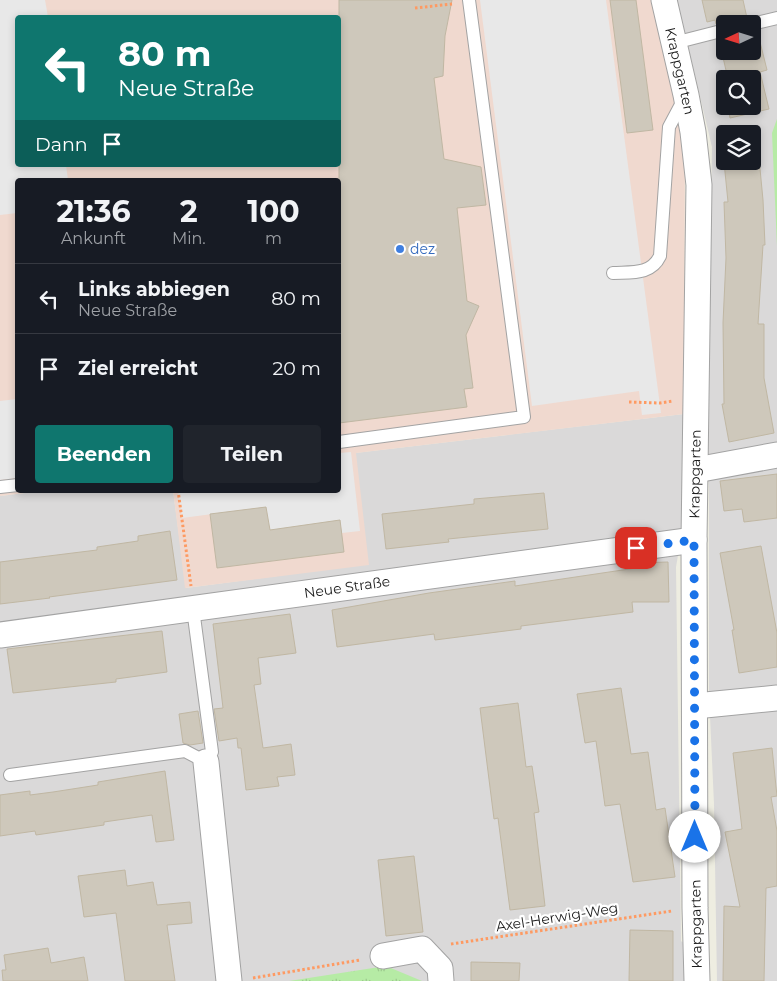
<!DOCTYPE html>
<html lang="de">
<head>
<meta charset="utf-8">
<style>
	:root { --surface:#171b24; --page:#20242c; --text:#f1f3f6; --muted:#9ea1a6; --line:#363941; --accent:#0f766e }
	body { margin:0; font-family:Montserrat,sans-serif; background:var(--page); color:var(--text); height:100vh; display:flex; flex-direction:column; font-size:19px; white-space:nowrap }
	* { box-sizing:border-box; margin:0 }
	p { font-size:16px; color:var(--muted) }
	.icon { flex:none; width:28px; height:28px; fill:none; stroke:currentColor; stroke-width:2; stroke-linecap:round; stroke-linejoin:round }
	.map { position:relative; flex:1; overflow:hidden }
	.sheet { position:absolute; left:15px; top:178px; width:326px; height:315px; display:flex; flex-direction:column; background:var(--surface); border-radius:5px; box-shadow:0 2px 8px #0003 }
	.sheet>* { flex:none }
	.banner { position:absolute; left:15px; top:15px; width:326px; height:152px; border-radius:5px; box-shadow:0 2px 8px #0003; background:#0f766e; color:#fff; overflow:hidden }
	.needle { width:32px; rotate:266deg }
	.tools { position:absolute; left:716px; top:15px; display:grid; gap:10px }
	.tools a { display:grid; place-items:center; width:45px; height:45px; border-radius:5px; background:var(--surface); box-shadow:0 2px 8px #0003; font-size:25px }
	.pin { position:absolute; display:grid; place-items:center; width:42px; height:42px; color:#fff; margin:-21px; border-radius:10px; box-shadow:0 2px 8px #0006 }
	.me { position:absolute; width:55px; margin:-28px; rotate:0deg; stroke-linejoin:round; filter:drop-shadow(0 0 4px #0008) }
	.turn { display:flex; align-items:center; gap:18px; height:105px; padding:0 20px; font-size:22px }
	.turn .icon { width:65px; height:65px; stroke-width:2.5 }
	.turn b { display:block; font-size:35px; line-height:42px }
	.then { display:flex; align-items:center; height:48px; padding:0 20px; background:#0003; gap:10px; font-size:19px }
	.eta { display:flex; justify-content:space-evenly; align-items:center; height:85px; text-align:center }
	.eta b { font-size:30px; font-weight:700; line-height:35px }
	.button { display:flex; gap:10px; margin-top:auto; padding:10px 20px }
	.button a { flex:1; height:58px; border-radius:5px; background:var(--accent); color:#fff; font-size:20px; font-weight:700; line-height:58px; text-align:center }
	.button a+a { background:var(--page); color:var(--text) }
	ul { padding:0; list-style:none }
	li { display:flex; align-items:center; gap:15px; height:70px; padding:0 20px; border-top:1px solid var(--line) }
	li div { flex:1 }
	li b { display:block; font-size:19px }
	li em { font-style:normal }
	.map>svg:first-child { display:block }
</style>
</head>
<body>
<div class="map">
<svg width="777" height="981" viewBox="0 0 777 981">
	<defs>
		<pattern id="grass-tufts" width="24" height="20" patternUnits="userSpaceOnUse" patternTransform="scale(1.25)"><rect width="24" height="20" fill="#b6eba5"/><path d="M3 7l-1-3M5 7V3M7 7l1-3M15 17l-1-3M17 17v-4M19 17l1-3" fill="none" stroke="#9cc98d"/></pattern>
	</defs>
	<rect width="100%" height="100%" fill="#eeede1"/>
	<g fill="#dad9d9" fill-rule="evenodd">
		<path d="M 677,0 L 777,0 L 777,981 L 717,981 L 714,804 L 709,694 L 709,488 L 707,455 L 712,147 ZM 725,24 L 752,24 L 752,51 L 725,51 ZM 725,79 L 752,79 L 752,106 L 725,106 ZM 725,134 L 752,134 L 752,161 L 725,161 Z"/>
		<path d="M 684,414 L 685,514 L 676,567 L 681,941 L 689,948 L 688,981 L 0,981 L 0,496 L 49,490 L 173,490 L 186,588 L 368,564 L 355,453 Z"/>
	</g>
	<path fill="#f0d9cf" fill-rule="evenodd" d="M 0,0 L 653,0 L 685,135 L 684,414 L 356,453 L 369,565 L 185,588 L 173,490 L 339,490 L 339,180 L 18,180 L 18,490 L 49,490 L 0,496 ZM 18,18 L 339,18 L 339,165 L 18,165 Z"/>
	<path fill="url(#grass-tufts)" d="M 386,966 L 422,981 L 289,981 Z"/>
	<path fill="#b6eba5" d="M 777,119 L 777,246 L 772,133 Z"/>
	<g fill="#e8e8e8">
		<path d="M 0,0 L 45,0 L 48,17 L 18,18 L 18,165 L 66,165 L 68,180 L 18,180 L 17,213 L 0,215 Z"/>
		<path d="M 480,0 L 606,0 L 661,413 L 642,415 L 639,391 L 532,406 Z"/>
		<path d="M 17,399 L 17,478 L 0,480 L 0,401 Z"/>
		<path d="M 351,452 L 360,531 L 342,533 L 340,520 L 270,530 L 266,507 L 182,518 L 178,490 L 339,490 L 339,453 Z"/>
	</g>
	<g fill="#cec8bb" stroke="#c0b7a3">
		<path d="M 339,0 L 452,0 L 445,36 L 443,76 L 434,78 L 444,159 L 481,167 L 486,205 L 457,208 L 467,301 L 479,306 L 466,335 L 473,388 L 464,389 L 467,407 L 339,423 Z"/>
		<path d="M 610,0 L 636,0 L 653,130 L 627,133 Z"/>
		<path d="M 702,0 L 743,0 L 747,18 L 744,24 L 723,22 L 716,24 L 715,20 L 707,22 Z"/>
		<path d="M 758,34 L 767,70 L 760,72 L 769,109 L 730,118 L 728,106 L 752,106 L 752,79 L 728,79 L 719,40 L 725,38 L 725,51 L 752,51 L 752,35 Z"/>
		<path d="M 758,148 L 763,200 L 765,245 L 763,245 L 758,324 L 764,324 L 764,378 L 774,433 L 729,442 L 722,404 L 724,404 L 723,323 L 726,258 L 724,202 L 728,202 L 723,152 L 725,151 L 725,161 L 752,161 L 752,149 Z"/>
		<path d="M 777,474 L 777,518 L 744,522 L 742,509 L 724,511 L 720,481 Z"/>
		<path d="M 544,493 L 548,529 L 448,539 L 449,542 L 386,549 L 382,514 L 474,504 L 474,499 Z"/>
		<path d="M 266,507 L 270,530 L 340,520 L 344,552 L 217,568 L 210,514 Z"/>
		<path d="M 170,531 L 177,580 L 49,597 L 50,598 L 0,604 L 0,562 L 97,550 L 97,547 L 138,541 L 138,536 Z"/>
		<path d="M 761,546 L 777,633 L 777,667 L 739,673 L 732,630 L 734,630 L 720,553 Z"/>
		<path d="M 668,562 L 669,602 L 632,602 L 633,612 L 521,626 L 521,629 L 435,640 L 434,634 L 337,647 L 332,610 L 429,593 L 515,581 L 515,586 L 636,568 L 636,563 Z"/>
		<path d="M 290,614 L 296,653 L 258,658 L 261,684 L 254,685 L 263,748 L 291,744 L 295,775 L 277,777 L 279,786 L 246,790 L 241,748 L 238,748 L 237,738 L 219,741 L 214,709 L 223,708 L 213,624 Z"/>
		<path d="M 162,631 L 167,672 L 116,679 L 116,682 L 13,693 L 7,649 Z"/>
		<path d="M 621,688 L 631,754 L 648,752 L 656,810 L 665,808 L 675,877 L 633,882 L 620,804 L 605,806 L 596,741 L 585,743 L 577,694 Z"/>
		<path d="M 518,703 L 526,767 L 532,766 L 539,812 L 534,813 L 545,906 L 510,910 L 498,818 L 494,819 L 480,708 Z"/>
		<path d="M 198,711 L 203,743 L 190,745 L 183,743 L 179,714 Z"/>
		<path d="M 772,748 L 777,796 L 771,797 L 777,831 L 777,886 L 766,888 L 764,981 L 723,981 L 724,906 L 740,907 L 725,832 L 742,829 L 733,753 Z"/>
		<path d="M 165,771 L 174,840 L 156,842 L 152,815 L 104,822 L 104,825 L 36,835 L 35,831 L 0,836 L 0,795 L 30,791 L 30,795 L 53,792 L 98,785 L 98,782 Z"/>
		<path d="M 414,856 L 423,932 L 386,936 L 378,860 Z"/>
		<path d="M 125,870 L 127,886 L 153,882 L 157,905 L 190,902 L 192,923 L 167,925 L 175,981 L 125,981 L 116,913 L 84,917 L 78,876 Z"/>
		<path d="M 630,930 L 673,931 L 673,981 L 629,981 Z"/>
		<path d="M 48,948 L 51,963 L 84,957 L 88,981 L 3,981 L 2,970 L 6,970 L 4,955 Z"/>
		<path d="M 471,962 L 520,963 L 519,981 L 471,981 Z"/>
	</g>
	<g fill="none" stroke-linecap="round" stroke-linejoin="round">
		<defs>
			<g id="lane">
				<path d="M 752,24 L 777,18"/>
				<path d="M 674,43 L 725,30"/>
				<path d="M 613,273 C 632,272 651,275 660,256 L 669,127 L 685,97"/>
				<path d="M 339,442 L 524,417 L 469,0"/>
				<path d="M 0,487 L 18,485"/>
				<path d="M 10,775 L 185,751 L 206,762 L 212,752 L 193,609"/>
			</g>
			<g id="street">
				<path d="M 664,0 L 686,95 L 693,132 L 699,185 L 694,540 L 695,908 L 697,981"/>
				<path d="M 696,470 L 777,455"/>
				<path d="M 0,635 L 694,540"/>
				<path d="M 695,706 L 777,698"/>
				<path d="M 206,762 L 229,981"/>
				<path d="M 383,956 L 422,949 L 440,968 L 441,981"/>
			</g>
		</defs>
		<use href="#lane" stroke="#a3a3a3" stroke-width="14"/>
		<use href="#street" stroke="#a3a3a3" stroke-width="27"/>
		<g stroke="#fe9a62" stroke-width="3" stroke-dasharray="2.5 2.5" stroke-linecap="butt">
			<path d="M 415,8 L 452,4"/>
			<path d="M 629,402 L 660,403 L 673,401"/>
			<path d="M 178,490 L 191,586"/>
			<path d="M 451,944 L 672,911"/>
			<path d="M 253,978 L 360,960"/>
		</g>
		<use href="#lane" stroke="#fff" stroke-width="12"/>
		<use href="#street" stroke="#fff" stroke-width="25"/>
	</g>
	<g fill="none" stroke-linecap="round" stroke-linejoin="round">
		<path stroke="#1a73e8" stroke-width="9" stroke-dasharray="0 16.2" d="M 636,548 L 694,540 L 695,837"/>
	</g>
	<circle fill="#3f7fe0" stroke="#fff" stroke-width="2" cx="400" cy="249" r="5"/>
	<g text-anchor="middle" stroke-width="4.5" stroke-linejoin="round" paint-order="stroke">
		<g font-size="14" fill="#1c1c1c" stroke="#fff">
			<text transform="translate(680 71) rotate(77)" y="5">Krappgarten</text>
			<text transform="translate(695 474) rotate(-89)" y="5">Krappgarten</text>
			<text transform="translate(347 587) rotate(-8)" y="5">Neue Straße</text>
			<text transform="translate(557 917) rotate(-9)" y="5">Axel-Herwig-Weg</text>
			<text transform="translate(696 924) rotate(-91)" y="5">Krappgarten</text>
		</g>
		<g font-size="14" fill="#366cbe" stroke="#fff" text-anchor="start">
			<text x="410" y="254">dez</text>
		</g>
	</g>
</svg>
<div class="tools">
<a><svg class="needle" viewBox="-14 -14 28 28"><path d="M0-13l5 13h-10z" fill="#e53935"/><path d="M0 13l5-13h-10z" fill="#9ea1a6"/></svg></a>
<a><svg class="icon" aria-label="search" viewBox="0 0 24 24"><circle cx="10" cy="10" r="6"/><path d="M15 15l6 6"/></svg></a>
<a><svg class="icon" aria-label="layers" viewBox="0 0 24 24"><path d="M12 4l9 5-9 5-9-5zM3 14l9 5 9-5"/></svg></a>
</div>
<div class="pin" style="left:636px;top:548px;background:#d93025"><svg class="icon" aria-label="arrive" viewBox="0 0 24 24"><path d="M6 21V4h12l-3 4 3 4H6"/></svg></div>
<svg class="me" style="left:695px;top:837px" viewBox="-20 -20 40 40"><circle r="19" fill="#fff"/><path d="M0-13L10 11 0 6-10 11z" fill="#1a73e8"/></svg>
<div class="banner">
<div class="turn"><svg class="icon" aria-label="left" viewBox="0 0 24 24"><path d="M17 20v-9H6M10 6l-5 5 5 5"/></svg><div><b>80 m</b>Neue Straße</div></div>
<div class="then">Dann<svg class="icon" aria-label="arrive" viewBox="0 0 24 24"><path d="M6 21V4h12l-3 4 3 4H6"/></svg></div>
</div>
<section class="sheet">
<div class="eta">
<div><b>21:36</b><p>Ankunft</p></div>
<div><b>2</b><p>Min.</p></div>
<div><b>100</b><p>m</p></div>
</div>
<ul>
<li><svg class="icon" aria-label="left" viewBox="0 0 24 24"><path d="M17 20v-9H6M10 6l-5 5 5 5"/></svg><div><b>Links abbiegen</b><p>Neue Straße</p></div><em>80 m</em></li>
<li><svg class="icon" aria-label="arrive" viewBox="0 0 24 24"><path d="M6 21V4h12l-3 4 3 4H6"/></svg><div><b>Ziel erreicht</b></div><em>20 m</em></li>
</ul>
<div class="button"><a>Beenden</a><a>Teilen</a></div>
</section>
</div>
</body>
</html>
